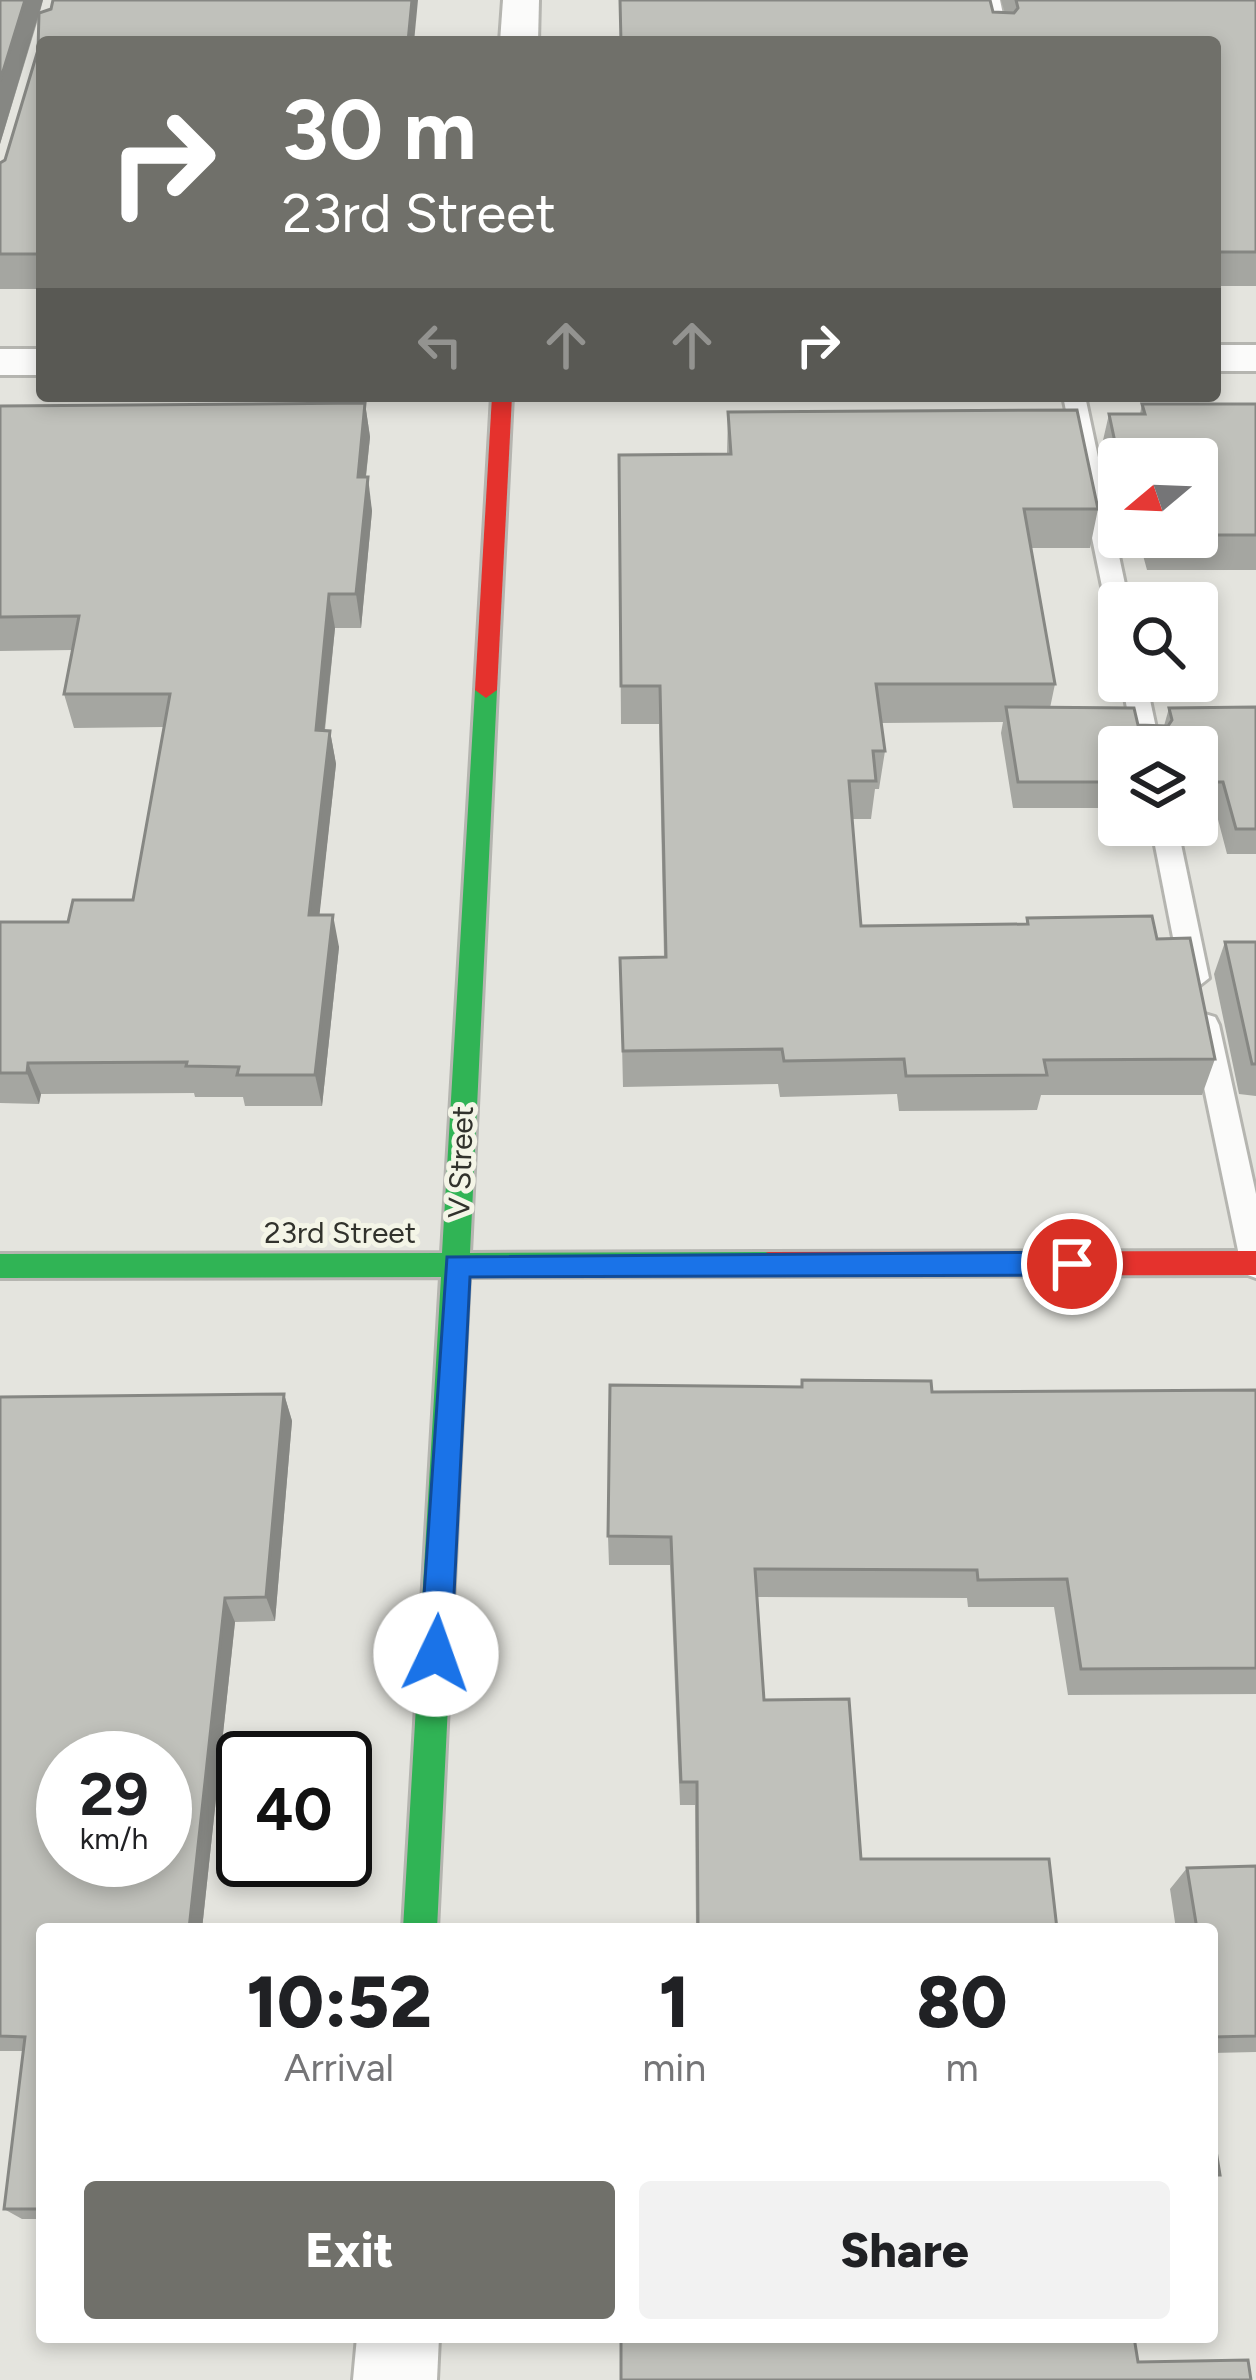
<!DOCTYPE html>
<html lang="en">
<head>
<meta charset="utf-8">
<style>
	:root { --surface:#fff; --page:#f2f2f2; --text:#202124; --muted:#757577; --accent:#70706a }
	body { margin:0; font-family:Figtree,sans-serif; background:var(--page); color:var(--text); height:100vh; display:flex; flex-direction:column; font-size:45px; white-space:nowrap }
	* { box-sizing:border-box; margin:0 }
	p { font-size:39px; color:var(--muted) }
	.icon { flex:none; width:66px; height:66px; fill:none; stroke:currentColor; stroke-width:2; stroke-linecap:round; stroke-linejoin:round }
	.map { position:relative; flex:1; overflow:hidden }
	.sheet { position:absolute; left:36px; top:1923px; width:1182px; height:420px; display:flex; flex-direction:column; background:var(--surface); border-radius:12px; box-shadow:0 6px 18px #0003 }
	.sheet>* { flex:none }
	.banner { position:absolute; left:36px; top:36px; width:1185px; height:366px; border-radius:12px; box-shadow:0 6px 18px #0003; background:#70706a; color:#fff; overflow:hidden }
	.needle { width:78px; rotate:251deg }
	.buttons { position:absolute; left:1098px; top:438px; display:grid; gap:24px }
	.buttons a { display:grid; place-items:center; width:120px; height:120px; border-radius:12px; background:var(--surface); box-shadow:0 6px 18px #0003; font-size:60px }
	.speed { position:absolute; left:36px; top:1731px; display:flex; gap:24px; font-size:60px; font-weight:700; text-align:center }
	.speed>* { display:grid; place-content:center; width:156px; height:156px; border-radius:50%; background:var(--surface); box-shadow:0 6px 18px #0003; line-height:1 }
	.speed small { font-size:30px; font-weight:400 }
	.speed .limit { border:6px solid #111; border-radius:18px; background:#fff; color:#111 }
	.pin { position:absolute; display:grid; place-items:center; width:102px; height:102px; color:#fff; margin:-51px; border:6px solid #fff; border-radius:50%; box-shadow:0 3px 12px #0007 }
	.me { position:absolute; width:132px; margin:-66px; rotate:3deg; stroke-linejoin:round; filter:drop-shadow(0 0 9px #0008) }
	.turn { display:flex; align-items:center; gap:42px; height:252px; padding:0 48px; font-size:54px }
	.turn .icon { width:156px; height:156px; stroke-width:2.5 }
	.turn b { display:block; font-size:84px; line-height:102px }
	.lanes { display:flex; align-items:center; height:114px; padding:0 48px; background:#0003; justify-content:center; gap:60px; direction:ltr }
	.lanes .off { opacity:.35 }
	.eta { display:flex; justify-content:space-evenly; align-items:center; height:204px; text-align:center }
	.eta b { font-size:72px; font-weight:800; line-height:84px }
	.primary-button { display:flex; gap:24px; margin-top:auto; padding:24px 48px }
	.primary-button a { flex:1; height:138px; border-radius:12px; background:var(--accent); color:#fff; font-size:48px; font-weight:800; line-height:138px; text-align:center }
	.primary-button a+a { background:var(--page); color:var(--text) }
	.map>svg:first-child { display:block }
</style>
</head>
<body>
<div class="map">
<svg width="1256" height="2380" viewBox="0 0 1256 2380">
	<rect width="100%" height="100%" fill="#e4e4de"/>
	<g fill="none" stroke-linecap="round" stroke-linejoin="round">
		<defs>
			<g id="lane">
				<path d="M 982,0 L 1000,0 L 1009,42 L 991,42 Z"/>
				<path d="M 1063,396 L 1085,396 L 1129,603 L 1119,603 L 1119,619 L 1107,611 Z"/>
				<path d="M 1122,681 L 1146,681 L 1160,747 L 1134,747 Z"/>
				<path d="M 1151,825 L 1177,825 L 1209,978 L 1195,989 L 1181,978 Z"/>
				<path d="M 1205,1014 L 1215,1017 L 1219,1025 L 1256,1194 L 1256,1278 L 1245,1274 L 1241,1265 L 1191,1025 L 1195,1017 Z"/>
			</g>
			<g id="street">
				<path d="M 503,0 L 539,0 L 538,42 L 500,42 Z"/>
				<rect x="1215" y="345" width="41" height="26"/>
				<rect x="0" y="349" width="42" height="26"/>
				<path d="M 357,2337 L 439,2337 L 437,2380 L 353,2380 Z"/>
			</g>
			<path id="fast" d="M 486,682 L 497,690 L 470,1253 L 768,1252 L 778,1256 L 782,1264 L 778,1272 L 768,1276 L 469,1277 L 437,1929 L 403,1929 L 441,1277 L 0,1278 L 0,1254 L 442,1253 L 475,690 Z"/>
			<g id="jam">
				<path d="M 492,396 L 512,396 L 497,690 L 486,698 L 475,690 Z"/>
				<path d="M 1256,1251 L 1256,1275 L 768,1276 L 758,1272 L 754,1264 L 758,1256 L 768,1252 Z"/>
			</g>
		</defs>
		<use href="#lane" stroke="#b5b5b0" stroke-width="6"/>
		<use href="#street" stroke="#b5b5b0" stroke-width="6"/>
		<use href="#fast" stroke="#b5b5b0" stroke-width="6"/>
		<use href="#jam" stroke="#b5b5b0" stroke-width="6"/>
		<use href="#lane" fill="#fbfbfa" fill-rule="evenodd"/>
		<use href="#street" fill="#fbfbfa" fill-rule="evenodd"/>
		<use href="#fast" fill="#30b455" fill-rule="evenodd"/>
		<use href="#jam" fill="#e5322d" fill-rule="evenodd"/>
	</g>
	<g fill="#a5a6a1">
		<path d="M 0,0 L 43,0 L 40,12 L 42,42 L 42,289 L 0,289 L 0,163 L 5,160 L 38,50 L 39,16 L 0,144 Z"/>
		<path d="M 1001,0 L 1256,0 L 1256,286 L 1215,286 L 1215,42 L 993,12 L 1005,13 Z"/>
		<path d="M 365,403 L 370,437 L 366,477 L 372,511 L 361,628 L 335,628 L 325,730 L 330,731 L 336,764 L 319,915 L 339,947 L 322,1106 L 245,1106 L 243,1097 L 195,1097 L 194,1093 L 41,1094 L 39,1104 L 0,1103 L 0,922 L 68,922 L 133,900 L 164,727 L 74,728 L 64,694 L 73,650 L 0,651 L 0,406 Z"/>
		<path d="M 1142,404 L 1256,404 L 1256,570 L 1147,570 L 1141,548 L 1122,548 L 1120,537 L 1197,537 L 1197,459 L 1119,459 L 1119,534 L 1101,449 L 1109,414 L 1140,414 Z"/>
		<path d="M 728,412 L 1098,509 L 1090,548 L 1031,548 L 1055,684 L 1050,708 L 1138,725 L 1164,726 L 1169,708 L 1256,707 L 1256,854 L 1227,854 L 1215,808 L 1197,808 L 1197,747 L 1119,747 L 1119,808 L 1013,808 L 1001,733 L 1003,722 L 881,723 L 885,751 L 879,789 L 875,789 L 871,819 L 852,819 L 861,926 L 1026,924 L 1027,918 L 1157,939 L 1215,1059 L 1202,1095 L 1041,1095 L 1037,1110 L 899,1111 L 897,1094 L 780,1097 L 778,1084 L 623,1087 L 620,958 L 664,957 L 659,724 L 621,724 L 619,455 L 727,454 Z"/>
		<path d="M 1225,942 L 1256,942 L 1256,1096 L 1239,1094 L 1214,974 Z"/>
		<path d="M 802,1380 L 932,1392 L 1256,1390 L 1256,1694 L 1068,1695 L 1054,1607 L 968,1607 L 967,1598 L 757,1597 L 764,1700 L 861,1859 L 1057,1929 L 696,1929 L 695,1805 L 680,1805 L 670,1565 L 609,1565 L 608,1536 L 801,1387 Z"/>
		<path d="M 284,1394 L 292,1421 L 275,1621 L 235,1622 L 202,1929 L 42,1929 L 42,2219 L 22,2219 L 4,2209 L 24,2051 L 0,2051 L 0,1397 Z"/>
		<path d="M 1256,1866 L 1256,2052 L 1212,2053 L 1212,1929 L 1176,1929 L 1170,1889 L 1187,1868 Z"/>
	</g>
	<g fill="#868783">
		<path d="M 25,0 L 43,0 L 0,144 L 0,81 Z"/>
		<path d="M 412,0 L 418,0 L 414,42 L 408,42 Z"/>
		<path d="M 365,403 L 370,437 L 362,511 L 358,477 Z"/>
		<path d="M 368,477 L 372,511 L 361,628 L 356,594 Z"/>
		<path d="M 329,594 L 335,628 L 321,763 L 316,730 Z"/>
		<path d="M 330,731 L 336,764 L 316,947 L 309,915 Z"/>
		<path d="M 333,915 L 339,947 L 322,1106 L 315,1075 Z"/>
		<path d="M 28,1063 L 41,1094 L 39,1104 L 27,1073 Z"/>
		<path d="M 284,1394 L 292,1421 L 275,1621 L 266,1597 Z"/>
		<path d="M 225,1598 L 235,1622 L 202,1929 L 189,1929 Z"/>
	</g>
	<g fill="#c0c1bb" stroke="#868783" stroke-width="3" fill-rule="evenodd">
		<path d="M 0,0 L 25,0 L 0,81 Z"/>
		<path d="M 53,0 L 412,0 L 408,42 L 42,42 L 42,254 L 0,254 L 0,163 L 5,160 L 38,50 L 39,13 L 51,9 Z"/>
		<path d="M 620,0 L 990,0 L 993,12 L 1014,13 L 1018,8 L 1016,0 L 1256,0 L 1256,252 L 1215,252 L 1215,42 L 621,42 Z"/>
		<path d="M 365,403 L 358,477 L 368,477 L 356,594 L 329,594 L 316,730 L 330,731 L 309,915 L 333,915 L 315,1075 L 237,1075 L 239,1067 L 186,1066 L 187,1062 L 28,1063 L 27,1073 L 0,1073 L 0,922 L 68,922 L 73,900 L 133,900 L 170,694 L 64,694 L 79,616 L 0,617 L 0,406 Z"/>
		<path d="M 1142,404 L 1256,404 L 1256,535 L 1197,535 L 1197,459 L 1119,459 L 1119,461 L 1109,414 L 1145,414 Z"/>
		<path d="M 1077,410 L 1098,509 L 1024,509 L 1055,684 L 876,684 L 885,751 L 873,751 L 876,781 L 849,781 L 861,926 L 1028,924 L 1027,918 L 1152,916 L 1157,939 L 1190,938 L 1215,1059 L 1044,1060 L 1047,1075 L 906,1076 L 904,1059 L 784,1061 L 782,1049 L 623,1051 L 620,958 L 666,957 L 660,686 L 621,686 L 619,455 L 731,454 L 728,412 Z"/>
		<path d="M 1006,707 L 1134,708 L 1138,725 L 1168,726 L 1172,720 L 1169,708 L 1256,707 L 1256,829 L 1236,829 L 1223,782 L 1197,782 L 1197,747 L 1119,747 L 1119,782 L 1018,782 Z"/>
		<path d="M 1225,942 L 1256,942 L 1256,1064 L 1252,1064 Z"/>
		<path d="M 802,1380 L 931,1381 L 932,1392 L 1256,1390 L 1256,1668 L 1081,1669 L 1067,1579 L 978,1580 L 977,1570 L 755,1569 L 764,1700 L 849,1699 L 861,1859 L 1049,1859 L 1057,1929 L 698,1929 L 697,1782 L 681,1782 L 671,1537 L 608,1536 L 610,1385 L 802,1387 Z"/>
		<path d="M 284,1394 L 266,1597 L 225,1598 L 189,1929 L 42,1929 L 42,2209 L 4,2209 L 25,2037 L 0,2036 L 0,1397 ZM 63,1758 L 165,1758 L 165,1860 L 63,1860 Z"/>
		<path d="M 1256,1866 L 1256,2036 L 1212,2037 L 1212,1929 L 1191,1929 L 1197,1929 L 1187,1868 Z"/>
		<path d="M 1212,2126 L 1220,2175 L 1212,2175 Z"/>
		<path d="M 621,2337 L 1134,2337 L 1138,2362 L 1248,2360 L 1251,2380 L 621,2380 Z"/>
	</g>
	<path fill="#1a73e8" stroke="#114b97" stroke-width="3" d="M 1072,1252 L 1082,1255 L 1086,1264 L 1082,1272 L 1072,1275 L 470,1277 L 451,1654 L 447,1665 L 436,1670 L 424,1665 L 420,1654 L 447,1257 Z"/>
	<g text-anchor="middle" stroke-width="10" stroke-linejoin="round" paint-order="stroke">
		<g font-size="30" fill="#31322c" stroke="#f4f5e7">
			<text transform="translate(461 1162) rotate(-88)" y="10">V Street</text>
			<text x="340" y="1243">23rd Street</text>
		</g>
	</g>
</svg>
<div class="buttons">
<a><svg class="needle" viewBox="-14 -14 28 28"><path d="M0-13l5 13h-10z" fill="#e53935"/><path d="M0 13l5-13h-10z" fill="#757577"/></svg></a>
<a><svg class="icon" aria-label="search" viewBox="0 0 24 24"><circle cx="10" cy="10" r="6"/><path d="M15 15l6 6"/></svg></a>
<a><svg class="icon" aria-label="layers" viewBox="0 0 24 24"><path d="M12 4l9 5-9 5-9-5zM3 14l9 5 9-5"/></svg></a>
</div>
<div class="speed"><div>29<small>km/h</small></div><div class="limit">40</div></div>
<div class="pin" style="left:1072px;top:1264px;background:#d93025"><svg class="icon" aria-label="arrive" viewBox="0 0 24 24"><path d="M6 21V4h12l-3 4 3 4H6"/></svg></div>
<svg class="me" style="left:436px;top:1654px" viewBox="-20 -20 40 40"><circle r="19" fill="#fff"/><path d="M0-13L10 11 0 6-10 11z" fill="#1a73e8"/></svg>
<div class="banner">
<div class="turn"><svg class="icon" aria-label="right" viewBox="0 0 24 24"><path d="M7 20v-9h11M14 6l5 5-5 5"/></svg><div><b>30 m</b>23rd Street</div></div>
<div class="lanes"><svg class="icon off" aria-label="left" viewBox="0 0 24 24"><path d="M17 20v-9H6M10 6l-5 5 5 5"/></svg><svg class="icon off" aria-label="ahead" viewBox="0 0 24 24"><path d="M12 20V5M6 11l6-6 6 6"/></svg><svg class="icon off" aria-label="ahead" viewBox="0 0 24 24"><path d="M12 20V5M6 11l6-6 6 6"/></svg><svg class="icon" aria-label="right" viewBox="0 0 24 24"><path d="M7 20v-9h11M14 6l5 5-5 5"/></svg></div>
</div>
<section class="sheet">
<div class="eta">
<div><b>10:52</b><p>Arrival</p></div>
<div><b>1</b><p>min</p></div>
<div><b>80</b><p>m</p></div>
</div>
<div class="primary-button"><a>Exit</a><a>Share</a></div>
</section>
</div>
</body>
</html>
